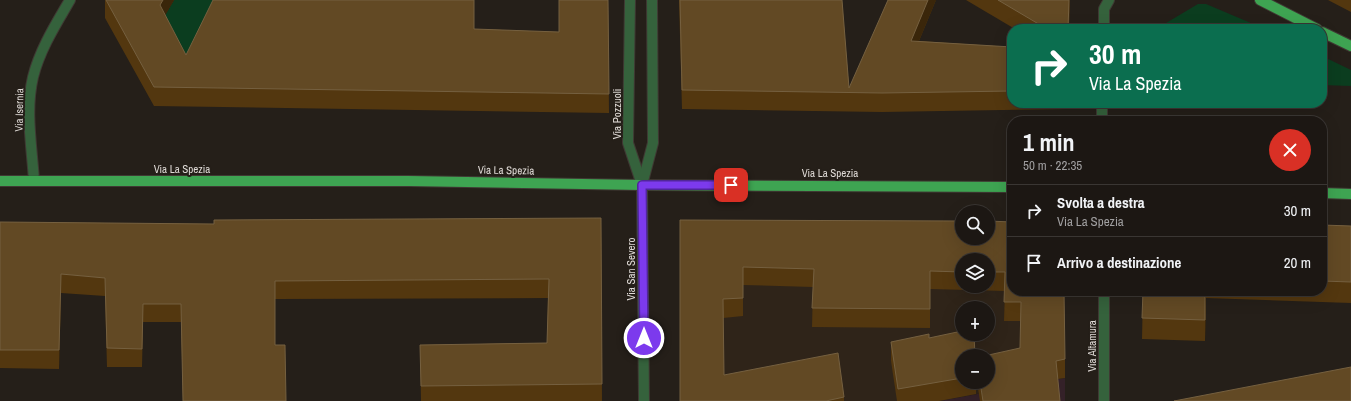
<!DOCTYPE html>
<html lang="it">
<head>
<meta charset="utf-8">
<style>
	:root { --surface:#1c1713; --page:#25201c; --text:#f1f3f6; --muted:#a09fa0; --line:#3a3633 }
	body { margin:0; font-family:"Archivo Narrow",sans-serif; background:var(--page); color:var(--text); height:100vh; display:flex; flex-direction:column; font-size:15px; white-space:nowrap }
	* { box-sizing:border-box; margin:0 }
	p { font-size:13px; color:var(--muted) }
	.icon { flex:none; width:22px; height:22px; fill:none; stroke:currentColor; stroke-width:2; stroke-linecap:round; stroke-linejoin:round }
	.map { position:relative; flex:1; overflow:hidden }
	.sheet { position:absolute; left:1007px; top:116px; width:320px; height:180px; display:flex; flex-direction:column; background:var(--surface); border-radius:16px; box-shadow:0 4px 16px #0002,0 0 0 1px var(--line) }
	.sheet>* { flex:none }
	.banner { position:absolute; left:1007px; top:24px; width:320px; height:84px; border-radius:16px; box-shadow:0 4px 16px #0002,0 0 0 1px var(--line); background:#0b6e4f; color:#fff; overflow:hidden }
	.fabs { position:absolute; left:955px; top:205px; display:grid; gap:8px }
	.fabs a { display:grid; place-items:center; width:40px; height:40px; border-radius:50%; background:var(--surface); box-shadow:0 4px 16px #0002,0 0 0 1px var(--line); font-size:20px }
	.pin { position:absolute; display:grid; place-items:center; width:34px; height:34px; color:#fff; margin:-17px; border-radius:8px; box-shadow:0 2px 6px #0006 }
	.me { position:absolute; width:44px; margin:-22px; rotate:0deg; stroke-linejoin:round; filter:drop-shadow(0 0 3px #0008) }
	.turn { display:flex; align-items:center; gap:14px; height:84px; padding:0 16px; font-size:18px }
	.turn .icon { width:52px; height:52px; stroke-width:2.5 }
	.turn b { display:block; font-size:28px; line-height:34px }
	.round { display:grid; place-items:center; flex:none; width:42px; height:42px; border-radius:21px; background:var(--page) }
	.head { display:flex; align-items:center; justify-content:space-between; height:68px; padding:0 16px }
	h1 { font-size:24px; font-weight:700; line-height:30px }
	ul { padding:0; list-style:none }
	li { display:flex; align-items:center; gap:12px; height:52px; padding:0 16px; border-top:1px solid var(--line) }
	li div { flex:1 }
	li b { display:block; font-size:15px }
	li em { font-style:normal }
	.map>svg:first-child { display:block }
</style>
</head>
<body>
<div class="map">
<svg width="1351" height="401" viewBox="0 0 1351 401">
	<rect width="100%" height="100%" fill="#251f19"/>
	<path fill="#342128" d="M 1065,378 L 1065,401 L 939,401 Z"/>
	<path fill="#2f2419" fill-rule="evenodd" d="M 680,239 L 1012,240 L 1012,291 L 1064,291 L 1065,378 L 939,401 L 680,401 ZM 962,260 L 988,260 L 988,286 L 962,286 ZM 962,308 L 988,308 L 988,334 L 962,334 ZM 962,356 L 988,356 L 988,382 L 962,382 Z"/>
	<g fill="#0b3d1f">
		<path d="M 174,0 L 223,0 L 412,55 L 175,53 L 160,24 Z"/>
		<path d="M 1198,4 L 1206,4 L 1265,29 L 1156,29 Z"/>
		<path d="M 1322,56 L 1351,70 L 1351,86 L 1322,85 Z"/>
		<path d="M 1180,103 L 1310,103 L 1307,108 Z"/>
	</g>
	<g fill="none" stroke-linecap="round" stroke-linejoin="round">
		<defs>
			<g id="minor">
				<path d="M 630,0 L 628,143 L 642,185"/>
				<path d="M 1104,29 L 1104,9 L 1109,0"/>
				<path d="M 1102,120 L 1102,103"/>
				<path d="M 34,181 C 32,147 25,111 33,77 C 40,49 56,24 70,0"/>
				<path d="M 1104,291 L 1104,401"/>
				<path d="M 644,401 L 642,185 L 653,143 L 652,0"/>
			</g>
			<g id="major">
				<path d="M 1260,0 L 1317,29"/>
				<path d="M 1322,32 L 1351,46"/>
				<path d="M 0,181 L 409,181 L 642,185 L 1012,187"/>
				<path d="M 1322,193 L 1351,194"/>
			</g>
		</defs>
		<use href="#minor" stroke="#3f3933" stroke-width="12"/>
		<use href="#major" stroke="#3f3933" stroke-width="12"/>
		<use href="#minor" stroke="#35623c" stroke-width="10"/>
		<use href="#major" stroke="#3ea452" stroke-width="10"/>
	</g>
	<g fill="#53370f" fill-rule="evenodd">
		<path d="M 105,0 L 174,0 L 165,15 L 186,55 L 474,29 L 559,32 L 608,0 L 609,113 L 154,106 L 105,18 Z"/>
		<path d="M 679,0 L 842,0 L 842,1 L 849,88 L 936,0 L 919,41 L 1012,47 L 1012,103 L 1067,103 L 1067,109 L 882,112 L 682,109 Z"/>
		<path d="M 966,0 L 1070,0 L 1069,29 L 1015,29 Z"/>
		<path d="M 1328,0 L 1351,0 L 1351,12 Z"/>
		<path d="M 601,218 L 602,401 L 421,401 L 420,345 L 547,343 L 548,298 L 275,299 L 275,345 L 286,401 L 183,401 L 181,322 L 143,322 L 142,367 L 107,367 L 105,296 L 61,293 L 59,369 L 0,368 L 0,222 L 214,224 Z"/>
		<path d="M 680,220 L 988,238 L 1065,359 L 1065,378 L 1057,379 L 1060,401 L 980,401 L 977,382 L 988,382 L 1020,348 L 1021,321 L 1004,321 L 1005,291 L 930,289 L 930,328 L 812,327 L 813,287 L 743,285 L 743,316 L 723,318 L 724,375 L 844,397 L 844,401 L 680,401 ZM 962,260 L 988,260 L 988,286 L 962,286 Z"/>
		<path d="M 1322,225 L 1351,226 L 1351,303 L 1206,298 L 1205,341 L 1142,339 L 1143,291 L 1322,291 Z"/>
		<path d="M 929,338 L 962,356 L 962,382 L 976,382 L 976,394 L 939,401 L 897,401 L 891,361 L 891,342 Z"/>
	</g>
	<g fill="#3a260a">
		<path d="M 163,0 L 174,0 L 160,24 L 160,5 Z"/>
		<path d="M 928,0 L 936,0 L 911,60 L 911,41 Z"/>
		<path d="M 1069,0 L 1070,0 L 1068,29 Z"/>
		<path d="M 61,274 L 61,293 L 59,369 L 59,350 Z"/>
		<path d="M 1205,291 L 1206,298 L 1205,341 Z"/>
	</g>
	<g fill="#624924" stroke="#756040">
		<path d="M 106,0 L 163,0 L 160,5 L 186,55 L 213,0 L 474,0 L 474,29 L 559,32 L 559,0 L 608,0 L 609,94 L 154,87 Z"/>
		<path d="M 680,0 L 842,0 L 849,88 L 888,0 L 928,0 L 911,41 L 1012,47 L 1012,91 L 882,93 L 682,90 Z"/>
		<path d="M 998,0 L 1069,0 L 1068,29 L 1047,29 Z"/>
		<path d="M 601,218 L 602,384 L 421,386 L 420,345 L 547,343 L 549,279 L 275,281 L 275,345 L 285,345 L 286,401 L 183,401 L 181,304 L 143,304 L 142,349 L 107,348 L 105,278 L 61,274 L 59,350 L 0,350 L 0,222 L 214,224 L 214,220 Z"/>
		<path d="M 680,220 L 962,221 L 962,238 L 988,238 L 988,221 L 1012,222 L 1012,291 L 1064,291 L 1065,359 L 1056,361 L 1060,401 L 983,401 L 980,382 L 988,382 L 988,356 L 984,356 L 1020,348 L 1021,302 L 1004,302 L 1005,272 L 988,272 L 988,260 L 962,260 L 962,272 L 930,271 L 930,309 L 812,308 L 814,269 L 743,267 L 743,298 L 723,299 L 724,375 L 838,353 L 844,397 L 826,401 L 680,401 Z"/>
		<path d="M 1322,225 L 1351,226 L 1351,282 L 1322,281 Z"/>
		<path d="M 1143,291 L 1205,291 L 1205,320 L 1142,318 Z"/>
		<path d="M 962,331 L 962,334 L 974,334 L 975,356 L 962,356 L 962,378 L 898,389 L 891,342 L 929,334 L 929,338 Z"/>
		<path d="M 1351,367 L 1351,401 L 1174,401 Z"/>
	</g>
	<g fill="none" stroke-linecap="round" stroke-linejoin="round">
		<defs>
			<path id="route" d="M 644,338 L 642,185 L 731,185"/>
		</defs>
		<use href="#route" stroke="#51269a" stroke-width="10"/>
		<use href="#route" stroke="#7c3aed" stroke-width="7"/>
	</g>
	<g text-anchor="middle" stroke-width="4" stroke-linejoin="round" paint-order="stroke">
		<g font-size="11" fill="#dfdad6" stroke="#251f19">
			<text transform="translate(19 110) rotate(-89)" y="4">Via Isernia</text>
			<text transform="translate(617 114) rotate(-90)" y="4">Via Pozzuoli</text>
			<text x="182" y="173">Via La Spezia</text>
			<text transform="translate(506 170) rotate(1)" y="4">Via La Spezia</text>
			<text x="830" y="177">Via La Spezia</text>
			<text transform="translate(631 269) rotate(-90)" y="4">Via San Severo</text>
			<text transform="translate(1092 346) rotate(-90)" y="4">Via Altamura</text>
		</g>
	</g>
</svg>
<div class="fabs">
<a><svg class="icon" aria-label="search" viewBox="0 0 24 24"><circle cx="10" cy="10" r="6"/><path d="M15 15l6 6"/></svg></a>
<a><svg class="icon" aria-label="layers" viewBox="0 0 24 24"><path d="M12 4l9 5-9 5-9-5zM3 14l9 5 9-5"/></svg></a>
<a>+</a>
<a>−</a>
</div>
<div class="pin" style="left:731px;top:185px;background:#d93025"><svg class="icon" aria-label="arrive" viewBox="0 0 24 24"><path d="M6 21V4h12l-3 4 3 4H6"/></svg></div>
<svg class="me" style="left:644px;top:338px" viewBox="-20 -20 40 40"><circle r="17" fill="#7c3aed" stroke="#fff" stroke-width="3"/><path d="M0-11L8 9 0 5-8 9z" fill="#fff"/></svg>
<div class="banner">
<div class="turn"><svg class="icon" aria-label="right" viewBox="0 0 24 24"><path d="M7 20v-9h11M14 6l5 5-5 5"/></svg><div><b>30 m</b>Via La Spezia</div></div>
</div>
<section class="sheet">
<div class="head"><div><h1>1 min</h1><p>50 m · 22:35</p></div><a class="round" style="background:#d93025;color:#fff"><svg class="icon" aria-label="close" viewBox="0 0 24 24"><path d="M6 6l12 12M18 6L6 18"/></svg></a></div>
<ul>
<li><svg class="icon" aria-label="right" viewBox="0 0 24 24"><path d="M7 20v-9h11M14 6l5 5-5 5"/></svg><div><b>Svolta a destra</b><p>Via La Spezia</p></div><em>30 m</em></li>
<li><svg class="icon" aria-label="arrive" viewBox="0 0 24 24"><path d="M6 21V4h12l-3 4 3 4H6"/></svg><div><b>Arrivo a destinazione</b></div><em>20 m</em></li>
</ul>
</section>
</div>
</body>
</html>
